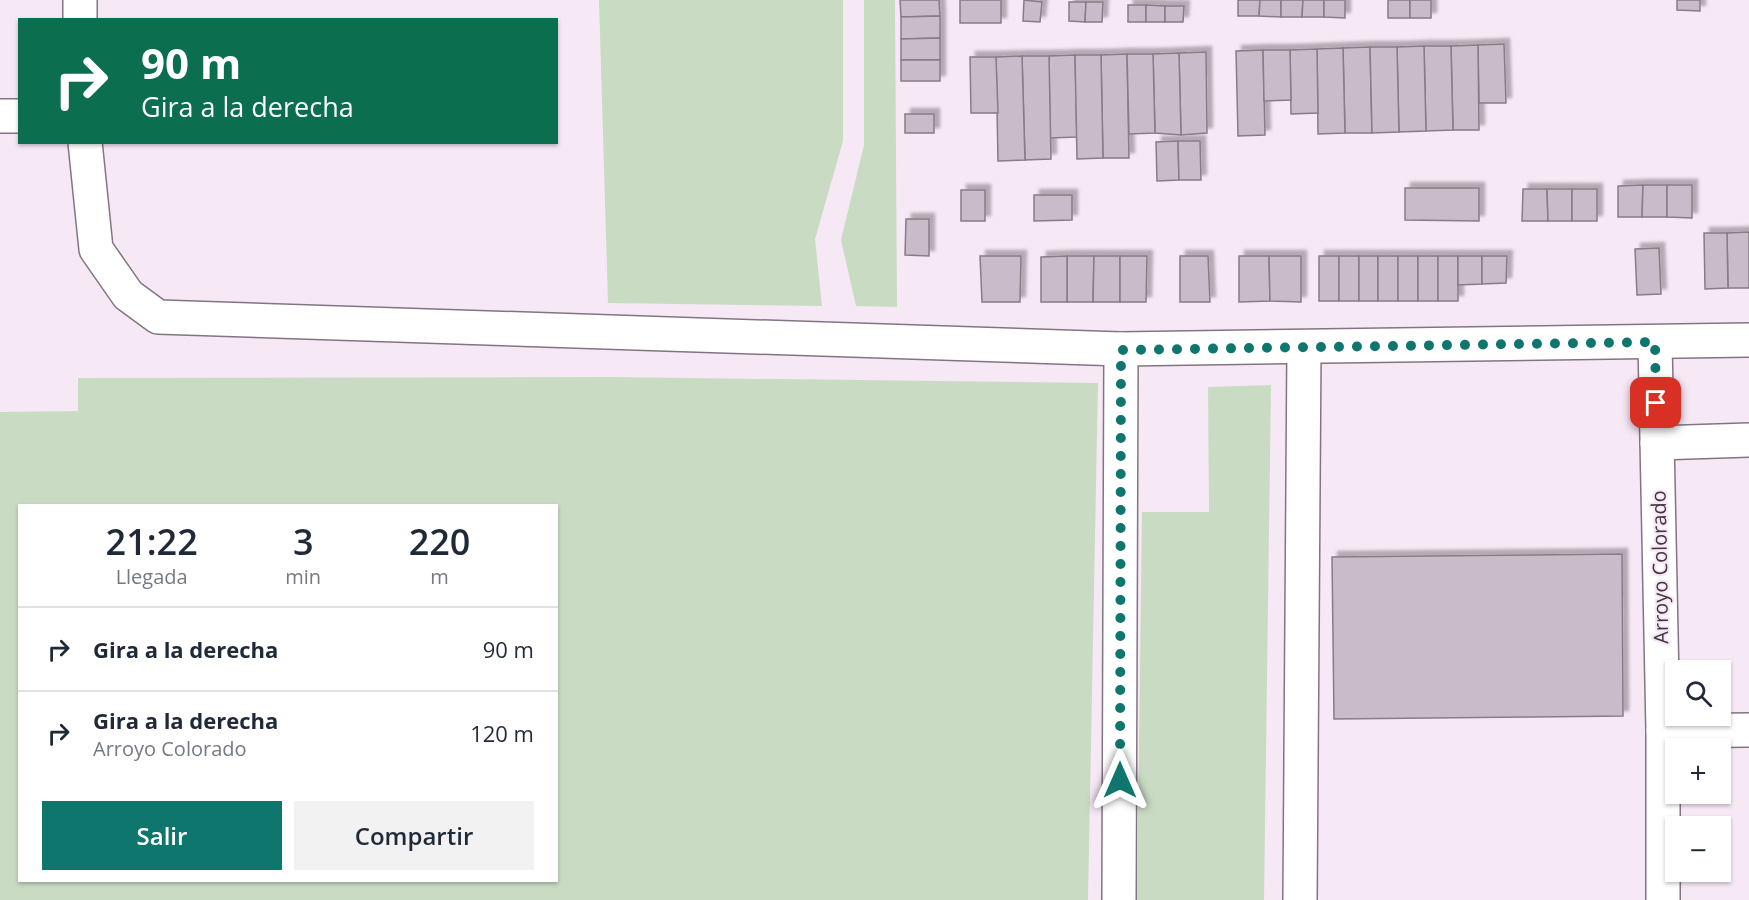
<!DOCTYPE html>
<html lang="es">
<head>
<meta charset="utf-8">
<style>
	:root { --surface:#fff; --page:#f2f2f3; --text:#1f2937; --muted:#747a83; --line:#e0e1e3; --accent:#0f766e }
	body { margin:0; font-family:"Open Sans",sans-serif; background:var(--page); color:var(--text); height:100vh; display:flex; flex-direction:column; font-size:22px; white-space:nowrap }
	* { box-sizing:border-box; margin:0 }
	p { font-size:20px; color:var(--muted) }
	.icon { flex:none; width:33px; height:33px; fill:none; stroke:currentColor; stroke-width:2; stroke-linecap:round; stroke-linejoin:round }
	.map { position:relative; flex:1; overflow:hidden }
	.details { position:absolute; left:18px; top:504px; width:540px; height:378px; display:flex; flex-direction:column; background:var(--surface); border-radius:0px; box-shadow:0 2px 4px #0004 }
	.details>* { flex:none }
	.top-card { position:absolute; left:18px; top:18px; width:540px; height:126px; border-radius:0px; box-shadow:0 2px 4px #0004; background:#0b6e4f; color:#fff; overflow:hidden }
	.buttons { position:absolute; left:1665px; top:660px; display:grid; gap:12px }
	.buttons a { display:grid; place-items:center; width:66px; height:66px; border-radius:0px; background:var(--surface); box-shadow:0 2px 4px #0004; font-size:30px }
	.pin { position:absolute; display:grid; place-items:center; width:51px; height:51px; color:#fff; margin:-26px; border-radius:12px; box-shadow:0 3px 9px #0006 }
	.me { position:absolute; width:66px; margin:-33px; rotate:0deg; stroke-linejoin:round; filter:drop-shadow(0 0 4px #0008) }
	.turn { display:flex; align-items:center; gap:21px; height:126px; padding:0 24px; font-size:27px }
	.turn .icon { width:78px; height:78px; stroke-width:2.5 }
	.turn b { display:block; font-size:42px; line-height:51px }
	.eta { display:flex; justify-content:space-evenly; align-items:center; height:102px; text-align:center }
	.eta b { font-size:36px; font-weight:600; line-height:42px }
	.button { display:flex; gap:12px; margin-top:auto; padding:12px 24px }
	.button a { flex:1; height:69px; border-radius:0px; background:var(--accent); color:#fff; font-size:24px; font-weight:600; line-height:69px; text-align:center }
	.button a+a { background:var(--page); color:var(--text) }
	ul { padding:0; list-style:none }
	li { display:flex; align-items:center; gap:18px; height:84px; padding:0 24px; border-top:2px solid var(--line) }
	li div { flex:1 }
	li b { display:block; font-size:22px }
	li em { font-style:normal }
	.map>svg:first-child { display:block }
</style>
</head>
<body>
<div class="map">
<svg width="1749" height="900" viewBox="0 0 1749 900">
	<defs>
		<filter id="shadow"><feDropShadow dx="5.5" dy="-5.5" stdDeviation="1.5" flood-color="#0004"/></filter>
	</defs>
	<rect width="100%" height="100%" fill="#f7e8f6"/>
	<g fill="#c9dcc3" fill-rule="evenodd">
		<path d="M 599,0 L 843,0 L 843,141 L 815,239 L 822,306 L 608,303 Z"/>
		<path d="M 864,0 L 895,0 L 897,307 L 856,306 L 841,240 L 864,145 Z"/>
		<path d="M 611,377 L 1098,383 L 1088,900 L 0,900 L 0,412 L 78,411 L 78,378 ZM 20,506 L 556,506 L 556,880 L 20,880 Z"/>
		<path d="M 1271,385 L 1264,900 L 1137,900 L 1142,512 L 1209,512 L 1208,387 Z"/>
	</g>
	<g fill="#c9bbc9" stroke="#897b88" stroke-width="1.5" filter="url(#shadow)">
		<path d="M 900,0 L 939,0 L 940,16 L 901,17 Z"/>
		<rect x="960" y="0" width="41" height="23"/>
		<path d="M 1024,0 L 1042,2 L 1040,22 L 1023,21 Z"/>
		<path d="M 1238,0 L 1260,0 L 1259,16 L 1238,16 Z"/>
		<path d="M 1260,0 L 1281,0 L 1281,17 L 1259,16 Z"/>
		<path d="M 1281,0 L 1303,0 L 1302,17 L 1281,17 Z"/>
		<path d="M 1303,0 L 1324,0 L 1324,17 L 1302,17 Z"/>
		<path d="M 1324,0 L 1345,0 L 1345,18 L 1324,17 Z"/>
		<rect x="1388" y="0" width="22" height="18"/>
		<rect x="1410" y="0" width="21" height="18"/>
		<path d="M 1677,0 L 1700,0 L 1700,11 L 1677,10 Z"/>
		<path d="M 1069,2 L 1086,2 L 1085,22 L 1069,21 Z"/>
		<path d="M 1086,2 L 1103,2 L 1102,22 L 1085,22 Z"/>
		<rect x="1128" y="5" width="18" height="17"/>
		<path d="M 1146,5 L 1165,6 L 1165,22 L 1146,22 Z"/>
		<path d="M 1165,6 L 1184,6 L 1183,22 L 1165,22 Z"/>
		<path d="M 940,16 L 940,38 L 901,39 L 901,17 Z"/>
		<path d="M 940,38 L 940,60 L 901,60 L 901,39 Z"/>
		<path d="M 1504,44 L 1506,103 L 1479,103 L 1478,45 Z"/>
		<path d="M 1478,45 L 1479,130 L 1453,130 L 1451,46 Z"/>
		<path d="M 1424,46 L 1451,46 L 1453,130 L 1426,131 Z"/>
		<path d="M 1424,46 L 1426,131 L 1399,132 L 1397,47 Z"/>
		<path d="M 1370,47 L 1372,133 L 1345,133 L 1343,48 Z"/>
		<path d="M 1370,47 L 1397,47 L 1399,132 L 1372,133 Z"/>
		<path d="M 1343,48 L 1345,133 L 1318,134 L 1317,49 Z"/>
		<path d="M 1317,49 L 1318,113 L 1291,114 L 1290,50 Z"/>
		<path d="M 1263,50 L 1265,135 L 1238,136 L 1236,51 Z"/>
		<path d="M 1263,50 L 1290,50 L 1291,100 L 1264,101 Z"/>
		<path d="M 1206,52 L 1207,133 L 1181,135 L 1179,53 Z"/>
		<path d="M 1179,53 L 1181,135 L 1155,133 L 1153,54 Z"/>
		<path d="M 1127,54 L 1129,158 L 1103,158 L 1101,55 Z"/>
		<path d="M 1127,54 L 1153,54 L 1155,133 L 1129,134 Z"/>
		<path d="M 1075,55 L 1077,137 L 1050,138 L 1049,56 Z"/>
		<path d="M 1075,55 L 1101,55 L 1103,158 L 1077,159 Z"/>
		<path d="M 1022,56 L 1049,56 L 1051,159 L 1025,160 Z"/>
		<path d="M 1022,56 L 1025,160 L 998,161 L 996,57 Z"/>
		<path d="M 970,57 L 996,57 L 998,113 L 971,113 Z"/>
		<rect x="901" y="60" width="39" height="21"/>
		<rect x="905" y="114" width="29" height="19"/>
		<path d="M 1178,141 L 1179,180 L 1157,181 L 1156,142 Z"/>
		<path d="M 1178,141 L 1200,141 L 1201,180 L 1179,180 Z"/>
		<path d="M 1643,185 L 1642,217 L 1618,217 L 1618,186 Z"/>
		<path d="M 1643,185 L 1667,185 L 1667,217 L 1642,217 Z"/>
		<path d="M 1667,185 L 1692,185 L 1692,218 L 1667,217 Z"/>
		<path d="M 1405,188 L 1479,188 L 1479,221 L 1405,220 Z"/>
		<path d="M 1523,189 L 1547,189 L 1548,221 L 1522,221 Z"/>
		<path d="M 1547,189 L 1572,189 L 1572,221 L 1548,221 Z"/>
		<rect x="1572" y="189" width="25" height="32"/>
		<rect x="961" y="190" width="24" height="31"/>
		<path d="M 1034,195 L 1072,195 L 1072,220 L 1034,221 Z"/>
		<path d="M 906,219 L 929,219 L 929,256 L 905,255 Z"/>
		<path d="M 1749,232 L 1749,288 L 1728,288 L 1727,233 Z"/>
		<path d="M 1704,233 L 1727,233 L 1728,288 L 1705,289 Z"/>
		<path d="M 1659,248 L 1661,294 L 1637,295 L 1635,249 Z"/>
		<path d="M 980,256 L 1021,256 L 1020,302 L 982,302 Z"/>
		<path d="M 1067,256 L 1094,256 L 1093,302 L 1067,302 Z"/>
		<path d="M 1067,256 L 1067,302 L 1041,302 L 1041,257 Z"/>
		<path d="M 1094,256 L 1120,256 L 1120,302 L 1093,302 Z"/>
		<path d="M 1120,256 L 1147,256 L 1146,302 L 1120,302 Z"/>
		<path d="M 1180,256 L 1208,256 L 1210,302 L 1180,302 Z"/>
		<path d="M 1239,256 L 1269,256 L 1270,301 L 1239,302 Z"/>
		<path d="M 1269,256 L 1301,256 L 1301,302 L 1270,301 Z"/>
		<rect x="1319" y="256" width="20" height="45"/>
		<rect x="1339" y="256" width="20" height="45"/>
		<rect x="1359" y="256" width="19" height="45"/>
		<rect x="1378" y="256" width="20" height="45"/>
		<rect x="1398" y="256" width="20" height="45"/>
		<rect x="1418" y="256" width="20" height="45"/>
		<rect x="1438" y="256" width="20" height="45"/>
		<path d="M 1458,256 L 1482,256 L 1482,284 L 1458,285 Z"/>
		<path d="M 1482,256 L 1507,256 L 1506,283 L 1482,284 Z"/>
		<path d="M 1622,554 L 1623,716 L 1334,719 L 1332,557 Z"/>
	</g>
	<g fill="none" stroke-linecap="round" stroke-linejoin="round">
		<defs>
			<g id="minor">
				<path d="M 80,0 L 80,20"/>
				<path d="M 0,116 L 20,116"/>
				<path d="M 85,142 L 96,249 L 128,295 L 158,317 L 1121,349 L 1749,340"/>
				<path d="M 1655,342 L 1663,731 L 1663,900"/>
				<path d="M 1657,443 L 1749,440"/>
				<path d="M 1663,731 L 1749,730"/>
				<path d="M 1119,900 L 1121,349"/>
				<path d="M 1300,900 L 1304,347"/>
			</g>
		</defs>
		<use href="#minor" stroke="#827582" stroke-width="36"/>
		<use href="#minor" stroke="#fff" stroke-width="33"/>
	</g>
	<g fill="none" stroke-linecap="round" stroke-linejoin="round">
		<path stroke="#0f766e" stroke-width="10" stroke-dasharray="0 18" d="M 1120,780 L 1121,350 L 1655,342 L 1656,403"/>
	</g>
	<g text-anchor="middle" stroke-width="4.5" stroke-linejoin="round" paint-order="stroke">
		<g font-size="20" fill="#3e383e" stroke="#f7e8f6">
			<text transform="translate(1660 567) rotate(-91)" y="7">Arroyo Colorado</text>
		</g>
	</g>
</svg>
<div class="buttons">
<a><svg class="icon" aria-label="search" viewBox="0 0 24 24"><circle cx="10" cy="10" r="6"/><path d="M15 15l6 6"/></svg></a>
<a>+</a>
<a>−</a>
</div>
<div class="pin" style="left:1656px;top:403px;background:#d93025"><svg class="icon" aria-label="arrive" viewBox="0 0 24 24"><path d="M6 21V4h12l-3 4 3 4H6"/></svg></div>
<svg class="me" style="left:1120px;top:780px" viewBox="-20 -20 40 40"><path d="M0-17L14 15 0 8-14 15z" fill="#0f766e" stroke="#fff" stroke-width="4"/></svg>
<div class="top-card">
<div class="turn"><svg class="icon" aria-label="right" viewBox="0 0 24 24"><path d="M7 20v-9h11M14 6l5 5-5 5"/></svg><div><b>90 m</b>Gira a la derecha</div></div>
</div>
<section class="details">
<div class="eta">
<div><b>21:22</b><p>Llegada</p></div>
<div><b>3</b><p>min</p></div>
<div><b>220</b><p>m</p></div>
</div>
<ul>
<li><svg class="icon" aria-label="right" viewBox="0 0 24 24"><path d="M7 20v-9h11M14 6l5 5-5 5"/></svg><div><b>Gira a la derecha</b></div><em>90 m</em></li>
<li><svg class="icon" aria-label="right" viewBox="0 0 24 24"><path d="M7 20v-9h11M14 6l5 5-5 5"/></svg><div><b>Gira a la derecha</b><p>Arroyo Colorado</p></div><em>120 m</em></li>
</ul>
<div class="button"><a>Salir</a><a>Compartir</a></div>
</section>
</div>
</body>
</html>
